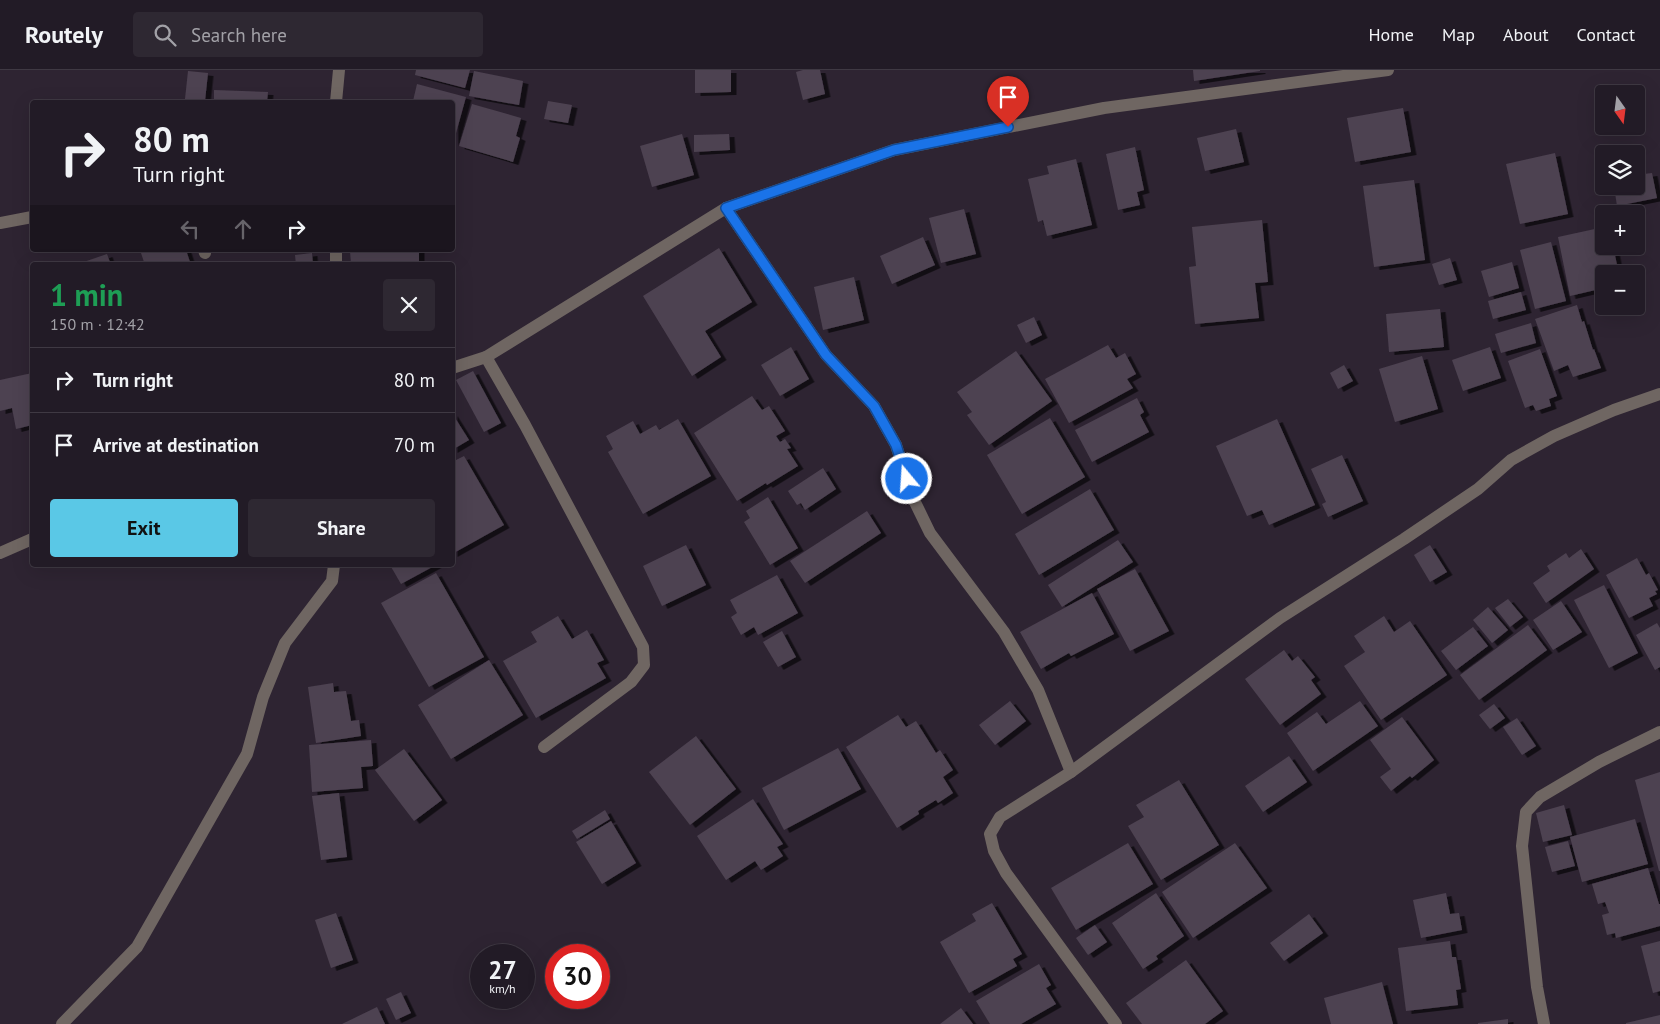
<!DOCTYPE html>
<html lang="en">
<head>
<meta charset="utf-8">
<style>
	:root { --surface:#221b26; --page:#2e2832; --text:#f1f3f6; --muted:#a2a1a7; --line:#3f3943; --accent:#5ac8e6 }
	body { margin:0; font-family:"PT Sans",sans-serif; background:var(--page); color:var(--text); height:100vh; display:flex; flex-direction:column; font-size:19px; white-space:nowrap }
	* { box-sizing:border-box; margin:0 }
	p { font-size:16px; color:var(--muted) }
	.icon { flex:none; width:28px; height:28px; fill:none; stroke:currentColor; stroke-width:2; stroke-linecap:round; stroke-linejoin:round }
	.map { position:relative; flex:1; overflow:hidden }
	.sheet { position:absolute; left:30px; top:192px; width:425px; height:305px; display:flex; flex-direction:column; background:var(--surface); border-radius:5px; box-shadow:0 5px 20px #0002,0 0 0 1px var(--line) }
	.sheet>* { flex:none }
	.hud { position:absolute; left:30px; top:30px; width:425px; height:152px; border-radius:5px; box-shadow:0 5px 20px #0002,0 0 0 1px var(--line); background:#221b26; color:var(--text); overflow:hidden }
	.needle { width:32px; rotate:166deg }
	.controls { position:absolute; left:1595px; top:15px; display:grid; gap:10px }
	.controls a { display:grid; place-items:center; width:50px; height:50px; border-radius:5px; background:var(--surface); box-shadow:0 5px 20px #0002,0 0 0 1px var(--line); font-size:25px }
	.speed { position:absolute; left:470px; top:874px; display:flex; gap:10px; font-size:25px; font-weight:700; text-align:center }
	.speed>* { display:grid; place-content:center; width:65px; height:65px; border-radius:50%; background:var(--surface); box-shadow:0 5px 20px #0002,0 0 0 1px var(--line); line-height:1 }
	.speed small { font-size:12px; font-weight:400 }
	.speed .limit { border:8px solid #d22; background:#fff; color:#111 }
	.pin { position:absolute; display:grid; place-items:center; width:42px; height:42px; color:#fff; margin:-51px -21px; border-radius:50% 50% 50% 0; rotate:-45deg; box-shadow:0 0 5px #0007 }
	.pin .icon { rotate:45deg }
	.me { position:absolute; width:55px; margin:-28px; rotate:342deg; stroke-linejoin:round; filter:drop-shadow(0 0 4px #0008) }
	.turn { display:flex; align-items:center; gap:18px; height:105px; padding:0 20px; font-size:22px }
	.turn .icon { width:65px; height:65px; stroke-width:2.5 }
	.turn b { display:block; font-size:35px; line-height:42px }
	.lanes { display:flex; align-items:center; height:48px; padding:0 20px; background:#0003; justify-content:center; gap:25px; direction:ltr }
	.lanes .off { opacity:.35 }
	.round { display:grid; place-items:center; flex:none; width:52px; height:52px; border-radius:5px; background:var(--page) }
	.head { display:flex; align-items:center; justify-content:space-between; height:85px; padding:0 20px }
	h1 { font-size:30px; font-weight:700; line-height:38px; color:#1e9e55 }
	.button { display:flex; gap:10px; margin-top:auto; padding:10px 20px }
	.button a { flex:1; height:58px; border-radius:5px; background:var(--accent); color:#111; font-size:20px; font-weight:700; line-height:58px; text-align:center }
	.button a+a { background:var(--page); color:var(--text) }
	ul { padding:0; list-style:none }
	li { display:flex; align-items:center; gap:15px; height:65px; padding:0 20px; border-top:1px solid var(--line) }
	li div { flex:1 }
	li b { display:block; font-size:19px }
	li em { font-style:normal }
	header { display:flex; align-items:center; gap:30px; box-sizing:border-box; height:70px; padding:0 25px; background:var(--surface); border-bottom:1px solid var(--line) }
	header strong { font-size:24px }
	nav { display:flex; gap:28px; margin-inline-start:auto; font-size:18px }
	.search { width:350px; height:45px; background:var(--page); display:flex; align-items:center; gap:12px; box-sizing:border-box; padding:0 18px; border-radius:5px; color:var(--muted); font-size:19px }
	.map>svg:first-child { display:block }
</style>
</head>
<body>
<header>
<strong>Routely</strong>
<div class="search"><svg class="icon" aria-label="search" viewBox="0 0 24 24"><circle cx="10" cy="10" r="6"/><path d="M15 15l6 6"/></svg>Search here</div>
<nav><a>Home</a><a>Map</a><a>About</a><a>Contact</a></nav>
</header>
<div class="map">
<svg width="1660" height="954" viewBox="0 0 1660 954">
	<defs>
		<filter id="shadow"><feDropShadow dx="5.5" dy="3" stdDeviation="0" flood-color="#0009"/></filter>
	</defs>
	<rect width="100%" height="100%" fill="#2e2432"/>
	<g fill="#4d4251" filter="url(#shadow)">
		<path d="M 416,0 L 470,0 L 465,18 L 415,5 Z"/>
		<path d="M 695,0 L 731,0 L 731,22 L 695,23 Z"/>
		<path d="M 803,0 L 820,0 L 825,24 L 803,30 L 796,2 Z"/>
		<path d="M 1193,0 L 1260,0 L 1260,1 L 1194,11 Z"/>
		<path d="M 188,1 L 208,3 L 205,31 L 185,29 Z"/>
		<path d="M 474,1 L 523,11 L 519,35 L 469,26 Z"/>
		<path d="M 417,14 L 466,27 L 453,74 L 452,32 L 406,32 L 407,30 L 413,31 Z"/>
		<path d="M 214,20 L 268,22 L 267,32 L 214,32 Z"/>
		<path d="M 548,31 L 572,35 L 568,53 L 544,49 Z"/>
		<path d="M 472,34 L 521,48 L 516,66 L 520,68 L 513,92 L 459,76 Z"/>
		<path d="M 1403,38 L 1411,82 L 1355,92 L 1347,48 Z"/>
		<path d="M 1236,59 L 1244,92 L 1205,101 L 1197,68 Z"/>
		<path d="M 682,64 L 694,105 L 652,117 L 640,76 Z"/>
		<path d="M 729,64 L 730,80 L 694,82 L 694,65 Z"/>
		<path d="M 1135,77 L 1144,120 L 1137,122 L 1140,135 L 1118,140 L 1106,84 Z"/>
		<path d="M 1555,83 L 1568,144 L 1520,154 L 1506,94 Z"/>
		<path d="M 1076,89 L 1092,155 L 1047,166 L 1043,150 L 1038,152 L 1028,109 L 1049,104 L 1047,96 Z"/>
		<path d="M 1652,103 L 1657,128 L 1617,136 L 1614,116 L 1636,116 L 1636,105 Z"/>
		<path d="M 1414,110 L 1425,190 L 1374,197 L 1363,116 Z"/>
		<path d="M 964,139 L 976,184 L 941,193 L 929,148 Z"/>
		<path d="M 1262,150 L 1268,212 L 1255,213 L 1259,248 L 1195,254 L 1189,197 L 1196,196 L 1192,157 Z"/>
		<path d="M 1604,157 L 1604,176 L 1613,176 L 1619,204 L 1604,204 L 1604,218 L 1570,226 L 1558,167 Z"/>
		<path d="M 923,167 L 935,195 L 892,214 L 880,186 Z"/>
		<path d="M 1551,172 L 1566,231 L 1535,239 L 1520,180 Z"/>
		<path d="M 719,178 L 752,232 L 705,261 L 721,287 L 692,306 L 643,226 Z"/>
		<path d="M 140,180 L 186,180 L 191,195 L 145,195 Z"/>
		<path d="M 350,180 L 419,180 L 419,195 L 351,195 Z"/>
		<path d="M 312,183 L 313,195 L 296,195 L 295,185 Z"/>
		<path d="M 107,184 L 111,195 L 75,195 Z"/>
		<path d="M 1450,188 L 1457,210 L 1439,215 L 1432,194 Z"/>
		<path d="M 1512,192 L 1519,218 L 1489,227 L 1481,201 Z"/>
		<path d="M 854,207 L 864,250 L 823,260 L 814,217 Z"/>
		<path d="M 1521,222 L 1526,240 L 1493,249 L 1488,231 Z"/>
		<path d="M 1577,235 L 1582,252 L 1584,251 L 1593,280 L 1594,279 L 1601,298 L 1573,307 L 1568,295 L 1554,301 L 1535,249 Z"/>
		<path d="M 1440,239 L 1444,277 L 1389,282 L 1386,244 Z"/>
		<path d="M 1034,247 L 1042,265 L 1026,273 L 1017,255 Z"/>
		<path d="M 1531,253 L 1536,273 L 1501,283 L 1495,264 Z"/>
		<path d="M 1108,275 L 1116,288 L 1125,283 L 1136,304 L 1127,309 L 1133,318 L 1069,353 L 1045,309 Z"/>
		<path d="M 791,277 L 809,309 L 780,326 L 761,295 Z"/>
		<path d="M 1490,277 L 1501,308 L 1463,321 L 1452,290 Z"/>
		<path d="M 1540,279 L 1557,326 L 1549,329 L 1551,336 L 1536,341 L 1533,335 L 1525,338 L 1508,291 Z"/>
		<path d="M 1016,281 L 1052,331 L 989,375 L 967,345 L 972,342 L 957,322 Z"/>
		<path d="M 1422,286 L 1438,339 L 1395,352 L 1379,299 Z"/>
		<path d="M 1344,295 L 1353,311 L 1338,319 L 1330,303 Z"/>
		<path d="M 473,301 L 501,353 L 484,362 L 456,310 Z"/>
		<path d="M 32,303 L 32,355 L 16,359 L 12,338 L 0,341 L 0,310 Z"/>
		<path d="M 752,326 L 762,340 L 769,336 L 785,361 L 776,366 L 780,372 L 785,369 L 791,378 L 787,379 L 798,396 L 767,415 L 766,413 L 737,431 L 694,363 Z"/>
		<path d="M 1137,328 L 1144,342 L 1140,345 L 1149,362 L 1092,392 L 1075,360 Z"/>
		<path d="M 452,343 L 469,370 L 452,380 Z"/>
		<path d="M 1050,348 L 1085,407 L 1022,444 L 987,385 Z"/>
		<path d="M 678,349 L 711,406 L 643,444 L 608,382 L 613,379 L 606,366 L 633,351 L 640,364 L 656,355 L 659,360 Z"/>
		<path d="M 1277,349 L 1315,435 L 1269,455 L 1262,440 L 1247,446 L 1216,376 Z"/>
		<path d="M 1342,385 L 1363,431 L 1328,447 L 1322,434 L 1326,432 L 1311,399 Z"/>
		<path d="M 464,386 L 504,455 L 452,484 L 452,392 Z"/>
		<path d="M 823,398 L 836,419 L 805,440 L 801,433 L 797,435 L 788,421 Z"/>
		<path d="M 1090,419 L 1114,460 L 1039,505 L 1015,464 Z"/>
		<path d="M 768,427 L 798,478 L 770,495 L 744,452 L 750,448 L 746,441 Z"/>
		<path d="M 867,441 L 881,463 L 805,513 L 790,491 Z"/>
		<path d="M 1118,470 L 1133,492 L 1062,537 L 1048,515 Z"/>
		<path d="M 686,475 L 706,515 L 662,536 L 643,496 Z"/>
		<path d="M 1430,475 L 1447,502 L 1430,512 L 1414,485 Z"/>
		<path d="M 1581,479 L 1594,499 L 1546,533 L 1533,513 L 1550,501 L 1547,496 L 1566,483 L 1569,488 Z"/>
		<path d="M 1637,488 L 1646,505 L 1649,503 L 1658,520 L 1655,521 L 1657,524 L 1649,528 L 1653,536 L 1629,548 L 1606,505 Z"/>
		<path d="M 390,495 L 436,495 L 401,514 Z"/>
		<path d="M 1135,499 L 1169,561 L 1130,581 L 1097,519 Z"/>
		<path d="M 436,503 L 484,587 L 429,617 L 381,533 Z"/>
		<path d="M 777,505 L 798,543 L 758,565 L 754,557 L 741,565 L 731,547 L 737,543 L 730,530 Z"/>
		<path d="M 1604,515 L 1638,583 L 1609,598 L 1574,530 Z"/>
		<path d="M 1092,523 L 1114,564 L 1071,586 L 1069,583 L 1041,599 L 1020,562 Z"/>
		<path d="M 1508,529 L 1523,547 L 1510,557 L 1495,538 Z"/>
		<path d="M 1561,531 L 1582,562 L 1553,580 L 1533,550 Z"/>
		<path d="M 1488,537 L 1508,560 L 1492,573 L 1473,550 Z"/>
		<path d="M 558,546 L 572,569 L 587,560 L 604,590 L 597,593 L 606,608 L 536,648 L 503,591 L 537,572 L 531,562 Z"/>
		<path d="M 1384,546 L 1394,562 L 1410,551 L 1447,605 L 1381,650 L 1344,596 L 1365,582 L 1354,566 Z"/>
		<path d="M 1657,553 L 1660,558 L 1660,597 L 1655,600 L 1636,565 Z"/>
		<path d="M 1528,555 L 1547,580 L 1479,630 L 1460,605 Z"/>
		<path d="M 1473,557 L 1488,576 L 1456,600 L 1441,581 Z"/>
		<path d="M 782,561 L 796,587 L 778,597 L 763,572 Z"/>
		<path d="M 1284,580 L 1292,591 L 1298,586 L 1315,607 L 1311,610 L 1321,624 L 1280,655 L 1245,609 Z"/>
		<path d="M 489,590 L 523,645 L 451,689 L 418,635 Z"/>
		<path d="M 333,613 L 334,622 L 346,621 L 351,651 L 359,650 L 361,666 L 316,673 L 308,617 Z"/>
		<path d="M 1010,631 L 1026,651 L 995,675 L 979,655 Z"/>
		<path d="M 1360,631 L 1378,656 L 1313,701 L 1287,663 L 1317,642 L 1326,654 Z"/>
		<path d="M 1494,634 L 1505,648 L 1490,659 L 1479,645 Z"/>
		<path d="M 898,645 L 906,657 L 916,651 L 936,683 L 940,680 L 953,700 L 943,707 L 953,723 L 938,733 L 936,730 L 918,741 L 919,744 L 897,758 L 846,677 Z"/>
		<path d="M 1402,647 L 1434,690 L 1412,708 L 1410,706 L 1391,721 L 1380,707 L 1391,699 L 1370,670 Z"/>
		<path d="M 1517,648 L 1536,676 L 1522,685 L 1503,657 Z"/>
		<path d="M 696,666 L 736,719 L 690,755 L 649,702 Z"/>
		<path d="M 371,670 L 373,696 L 361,697 L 363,718 L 312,722 L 309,675 Z"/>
		<path d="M 838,678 L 861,719 L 784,760 L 762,718 Z"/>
		<path d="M 404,679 L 442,730 L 414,751 L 375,700 Z"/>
		<path d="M 1289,686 L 1307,712 L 1263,742 L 1245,716 Z"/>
		<path d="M 1660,702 L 1660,801 L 1659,801 L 1635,710 Z"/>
		<path d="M 1179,710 L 1219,775 L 1161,810 L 1128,756 L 1144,747 L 1136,735 Z"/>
		<path d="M 339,723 L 347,787 L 321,790 L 312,726 Z"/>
		<path d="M 753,729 L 783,774 L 777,777 L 783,786 L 761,800 L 755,791 L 726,810 L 697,766 Z"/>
		<path d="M 1564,735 L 1572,765 L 1543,772 L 1536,743 Z"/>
		<path d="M 605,740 L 610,749 L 577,769 L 572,761 Z"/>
		<path d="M 1635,749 L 1648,794 L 1582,812 L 1570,767 Z"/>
		<path d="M 611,751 L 636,793 L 602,814 L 576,772 Z"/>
		<path d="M 1568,771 L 1575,796 L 1552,802 L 1545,777 Z"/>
		<path d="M 1128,773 L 1153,814 L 1076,860 L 1051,818 Z"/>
		<path d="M 1235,773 L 1267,818 L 1193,868 L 1162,822 Z"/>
		<path d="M 1648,798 L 1659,834 L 1660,834 L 1660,856 L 1616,868 L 1615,863 L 1607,865 L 1602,845 L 1609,843 L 1605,832 L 1598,834 L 1592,814 Z"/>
		<path d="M 1156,823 L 1184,866 L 1156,886 L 1158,889 L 1143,899 L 1112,853 Z"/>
		<path d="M 1446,823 L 1450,844 L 1459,843 L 1462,860 L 1421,868 L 1413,830 Z"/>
		<path d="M 992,833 L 1022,884 L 1013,889 L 1017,896 L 969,923 L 940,872 L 976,851 L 972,844 Z"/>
		<path d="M 336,843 L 353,890 L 331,898 L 315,850 Z"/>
		<path d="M 1309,844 L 1323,863 L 1284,891 L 1270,873 Z"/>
		<path d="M 1095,855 L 1107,872 L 1088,885 L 1076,868 Z"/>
		<path d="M 1450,871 L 1452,887 L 1456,887 L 1461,919 L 1456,920 L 1458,935 L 1406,941 L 1398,878 Z"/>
		<path d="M 1660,871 L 1660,921 L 1653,923 L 1641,876 Z"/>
		<path d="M 1186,890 L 1223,941 L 1205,954 L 1142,954 L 1126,933 Z"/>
		<path d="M 1039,894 L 1051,915 L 1046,918 L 1056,934 L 1021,954 L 990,954 L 976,931 Z"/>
		<path d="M 1382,912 L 1393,954 L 1331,954 L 1324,928 Z"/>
		<path d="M 401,922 L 411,943 L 396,950 L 386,929 Z"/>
		<path d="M 377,937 L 385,954 L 342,954 Z"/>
		<path d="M 961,938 L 973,954 L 940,954 Z"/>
		<path d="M 1660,945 L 1660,954 L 1626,954 L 1626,953 Z"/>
		<path d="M 1508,949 L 1508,954 L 1478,954 L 1478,953 Z"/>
	</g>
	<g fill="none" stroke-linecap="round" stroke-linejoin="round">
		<g stroke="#6f6662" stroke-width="12">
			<path d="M 336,32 L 339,0"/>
			<path d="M 726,138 L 826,285 L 874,336 L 896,375 L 912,426 L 930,463 L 1004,562 L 1038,620 L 1071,702"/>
			<path d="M 0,153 L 32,147"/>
			<path d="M 204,180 L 205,183"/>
			<path d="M 336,180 L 336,195"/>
			<path d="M 486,287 L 525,355 L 643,577 L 644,595 L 631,612 L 544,677"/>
			<path d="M 452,298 L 486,287 L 726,138 L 894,80 L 1104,38 L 1388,0"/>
			<path d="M 0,483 L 32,469"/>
			<path d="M 62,954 L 137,877 L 247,684 L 263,627 L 285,573 L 332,511 L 334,495"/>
			<path d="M 1116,954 L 1006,803 L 994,781 L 990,764 L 1000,747 L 1071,702 L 1280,548 L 1404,469 L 1478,419 L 1511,390 L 1554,366 L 1614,340 L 1660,324"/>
			<path d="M 1544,954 L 1537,917 L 1522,776 L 1526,742 L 1540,727 L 1599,692 L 1660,662"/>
		</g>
	</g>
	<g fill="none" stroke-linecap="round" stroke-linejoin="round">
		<defs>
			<path id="route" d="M 907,409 L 896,375 L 874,336 L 826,285 L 726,138 L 894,80 L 1008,57"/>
		</defs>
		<use href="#route" stroke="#114b97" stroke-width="12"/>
		<use href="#route" stroke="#1a73e8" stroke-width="9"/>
	</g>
</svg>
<div class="controls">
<a><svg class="needle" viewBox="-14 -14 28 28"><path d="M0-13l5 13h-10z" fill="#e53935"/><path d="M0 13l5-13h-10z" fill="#a2a1a7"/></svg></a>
<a><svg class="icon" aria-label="layers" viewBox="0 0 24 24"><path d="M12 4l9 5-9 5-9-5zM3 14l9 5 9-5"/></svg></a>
<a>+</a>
<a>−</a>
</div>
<div class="speed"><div>27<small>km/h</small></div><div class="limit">30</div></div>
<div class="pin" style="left:1008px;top:57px;background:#d93025"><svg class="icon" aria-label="arrive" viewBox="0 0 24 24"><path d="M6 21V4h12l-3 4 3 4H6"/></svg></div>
<svg class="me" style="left:907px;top:409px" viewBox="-20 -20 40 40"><circle r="17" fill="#1a73e8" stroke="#fff" stroke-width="3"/><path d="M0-11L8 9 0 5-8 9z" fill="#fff"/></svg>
<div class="hud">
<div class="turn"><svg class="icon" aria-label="right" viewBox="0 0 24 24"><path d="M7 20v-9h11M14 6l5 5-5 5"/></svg><div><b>80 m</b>Turn right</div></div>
<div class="lanes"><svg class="icon off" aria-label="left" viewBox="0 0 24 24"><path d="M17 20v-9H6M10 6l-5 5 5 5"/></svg><svg class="icon off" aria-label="ahead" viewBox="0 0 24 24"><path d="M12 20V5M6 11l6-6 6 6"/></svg><svg class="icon" aria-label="right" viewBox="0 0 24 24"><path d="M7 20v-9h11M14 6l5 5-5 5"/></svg></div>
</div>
<section class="sheet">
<div class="head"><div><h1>1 min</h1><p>150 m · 12:42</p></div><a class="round"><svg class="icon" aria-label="close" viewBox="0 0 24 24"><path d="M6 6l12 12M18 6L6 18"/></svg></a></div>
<ul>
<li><svg class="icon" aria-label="right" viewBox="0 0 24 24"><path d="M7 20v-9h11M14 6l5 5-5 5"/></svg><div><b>Turn right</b></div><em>80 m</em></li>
<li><svg class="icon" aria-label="arrive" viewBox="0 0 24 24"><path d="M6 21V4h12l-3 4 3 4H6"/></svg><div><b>Arrive at destination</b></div><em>70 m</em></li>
</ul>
<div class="button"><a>Exit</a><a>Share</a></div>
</section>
</div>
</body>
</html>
